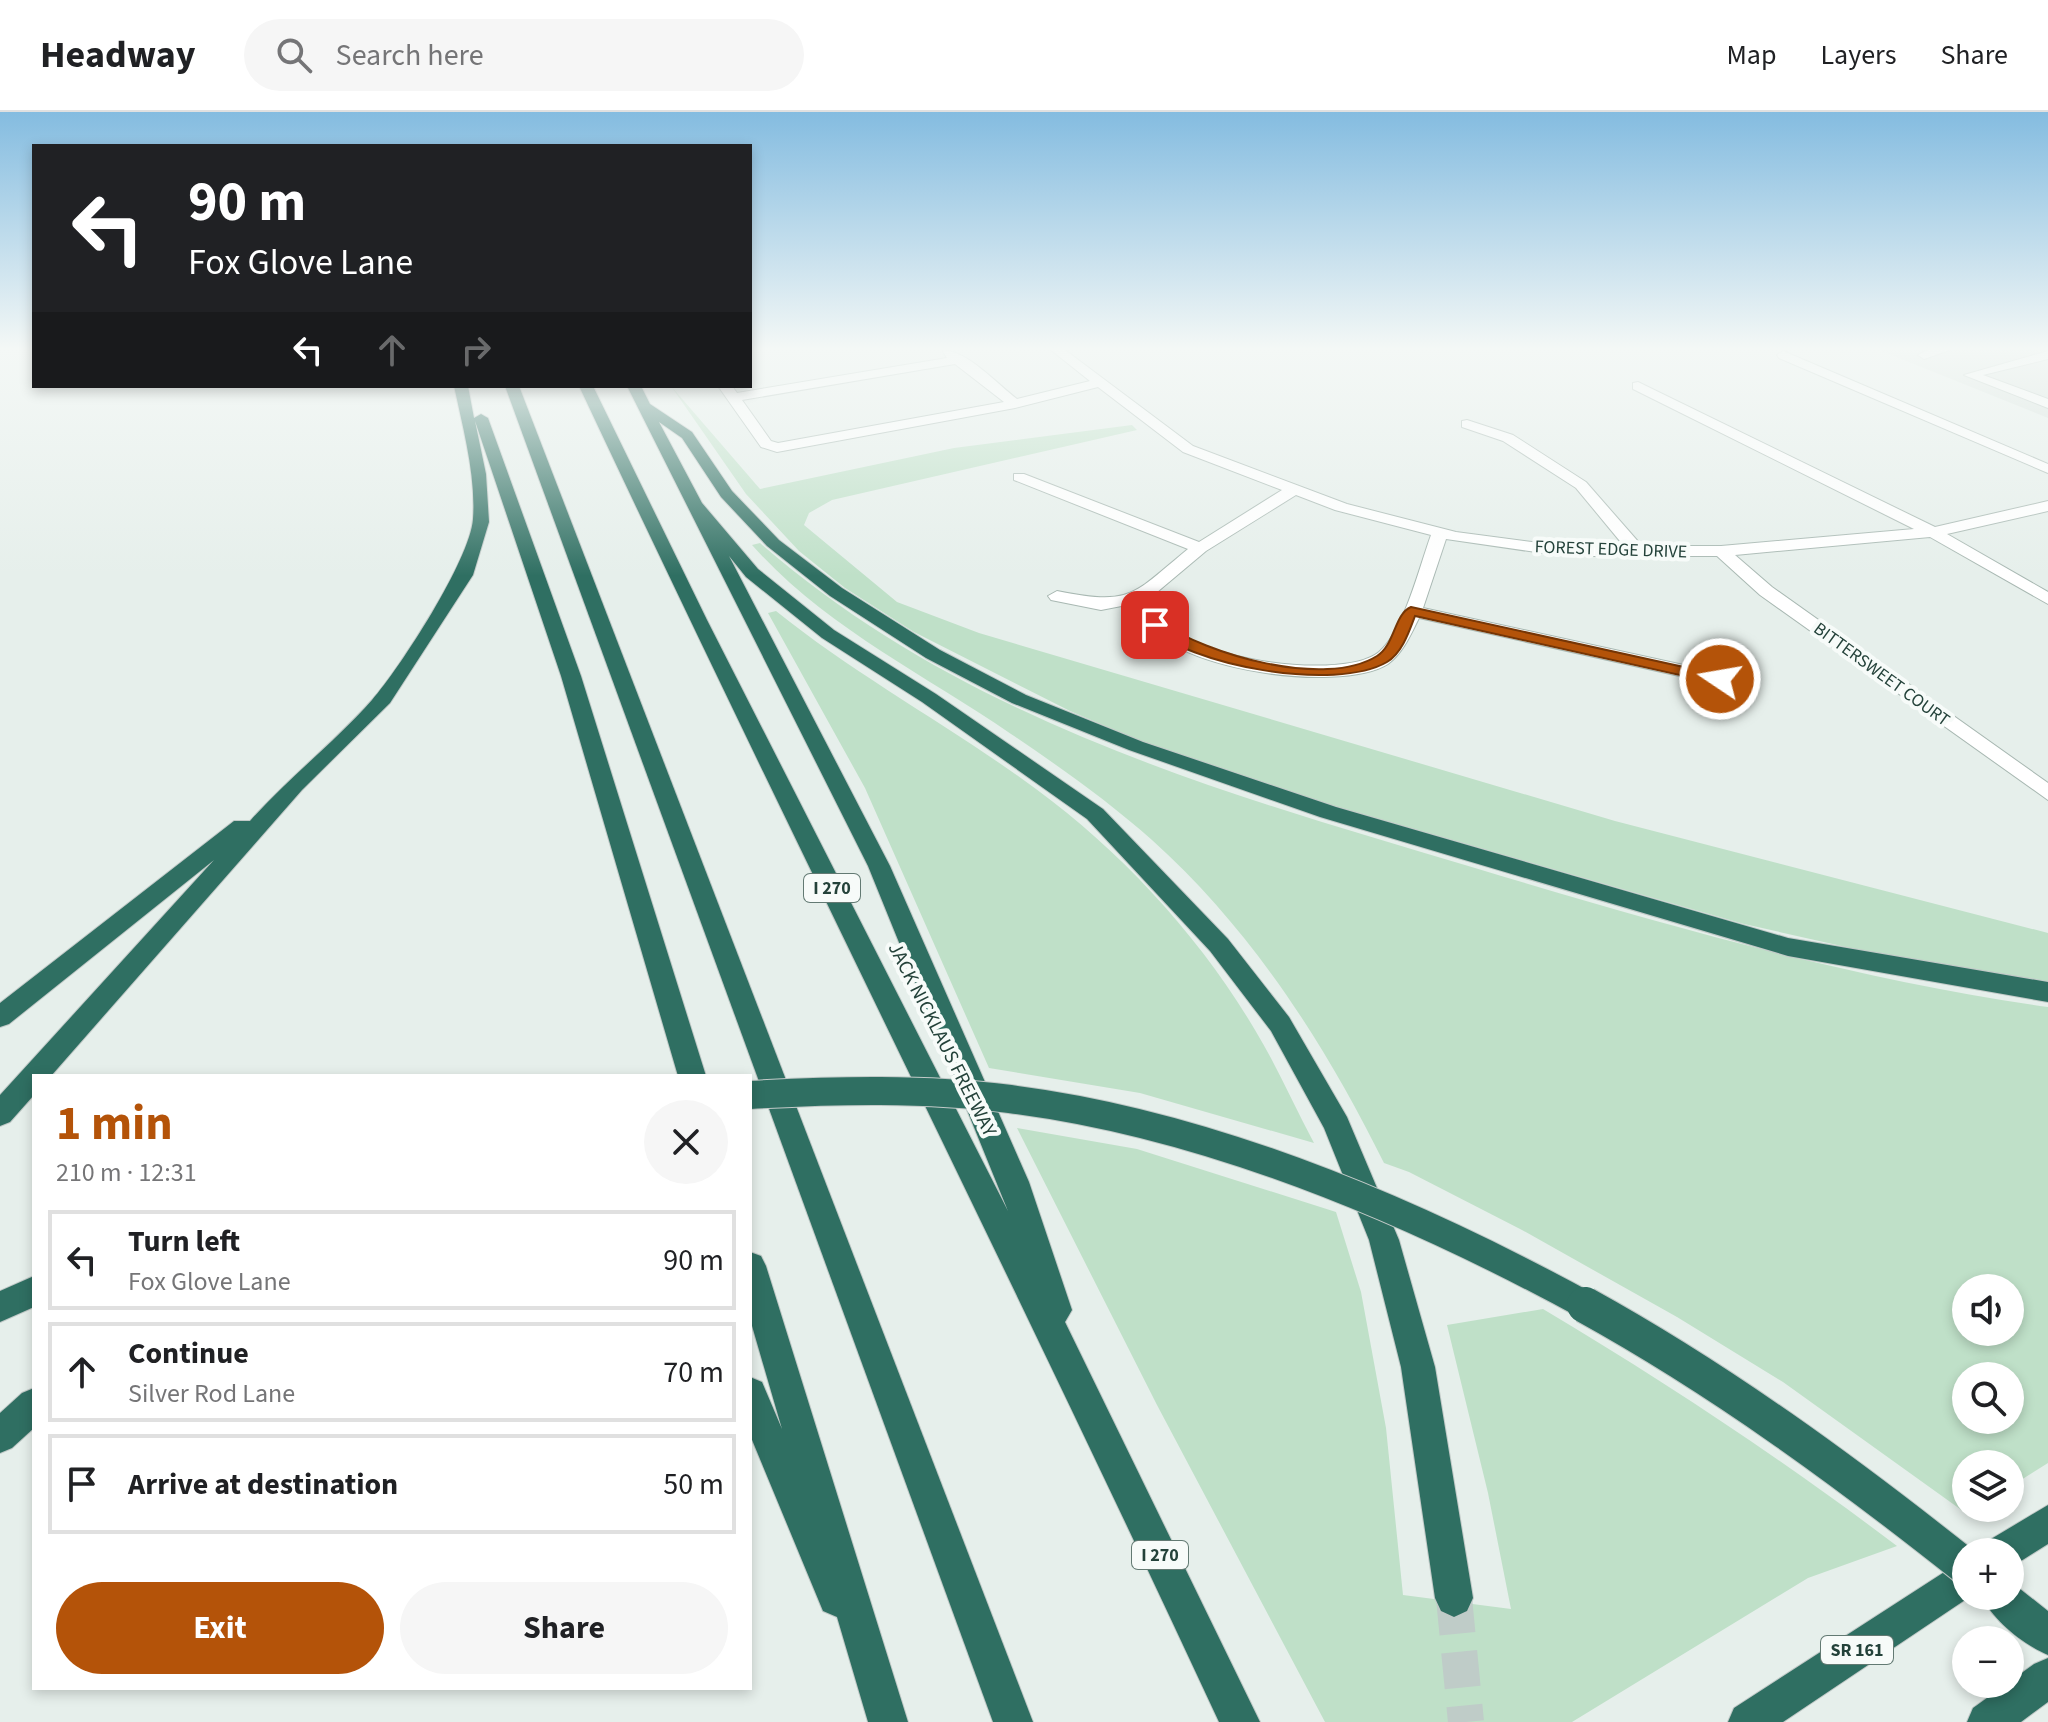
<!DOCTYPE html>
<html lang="en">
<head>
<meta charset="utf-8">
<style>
	:root { --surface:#fff; --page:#f6f6f6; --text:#202124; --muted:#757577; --line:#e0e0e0; --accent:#b45309 }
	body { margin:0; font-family:"Source Sans 3",sans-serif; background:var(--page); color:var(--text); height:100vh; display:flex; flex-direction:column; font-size:30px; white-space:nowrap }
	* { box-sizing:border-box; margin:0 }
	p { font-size:26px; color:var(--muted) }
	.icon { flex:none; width:44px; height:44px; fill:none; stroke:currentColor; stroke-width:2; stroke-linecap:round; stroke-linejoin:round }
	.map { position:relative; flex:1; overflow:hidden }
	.details { position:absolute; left:32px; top:962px; width:720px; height:616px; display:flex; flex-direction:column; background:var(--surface); border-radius:0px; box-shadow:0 4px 12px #0003 }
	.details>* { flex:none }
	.top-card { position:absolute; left:32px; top:32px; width:720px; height:244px; border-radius:0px; box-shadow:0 4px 12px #0003; background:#202124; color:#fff; overflow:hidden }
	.controls { position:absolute; left:1952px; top:1162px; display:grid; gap:16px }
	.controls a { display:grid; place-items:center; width:72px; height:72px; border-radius:50%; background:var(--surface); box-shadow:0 4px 12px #0003; font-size:40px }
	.pin { position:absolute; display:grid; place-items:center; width:68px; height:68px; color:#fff; margin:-34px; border-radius:16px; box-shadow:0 4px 12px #0006 }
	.me { position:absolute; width:88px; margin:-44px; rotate:282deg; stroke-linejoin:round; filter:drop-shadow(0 0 6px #0008) }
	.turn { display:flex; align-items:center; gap:28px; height:168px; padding:0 24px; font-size:36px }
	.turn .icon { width:104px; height:104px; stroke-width:2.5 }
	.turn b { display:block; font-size:56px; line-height:68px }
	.lanes { display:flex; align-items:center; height:76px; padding:0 24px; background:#0003; justify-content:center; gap:40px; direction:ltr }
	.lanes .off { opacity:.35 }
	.round { display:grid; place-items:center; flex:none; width:84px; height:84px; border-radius:42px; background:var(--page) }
	.head { display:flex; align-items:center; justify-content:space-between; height:136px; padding:0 24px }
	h1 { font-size:48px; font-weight:700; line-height:60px; color:var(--accent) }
	.cta { display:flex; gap:16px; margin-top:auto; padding:16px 24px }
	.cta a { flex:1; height:92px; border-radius:48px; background:var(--accent); color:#fff; font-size:32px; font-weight:700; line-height:92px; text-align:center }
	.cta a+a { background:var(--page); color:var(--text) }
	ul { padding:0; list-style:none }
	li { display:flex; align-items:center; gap:24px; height:100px; margin:0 16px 12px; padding:0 8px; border:4px solid var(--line); border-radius:0px }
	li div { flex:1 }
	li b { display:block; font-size:30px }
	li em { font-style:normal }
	header { display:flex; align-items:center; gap:48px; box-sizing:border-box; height:112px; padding:0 40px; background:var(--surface); border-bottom:2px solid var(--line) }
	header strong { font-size:38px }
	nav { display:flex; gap:44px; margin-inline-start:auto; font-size:28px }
	.search { width:560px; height:72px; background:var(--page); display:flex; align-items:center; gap:20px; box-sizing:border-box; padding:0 28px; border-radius:44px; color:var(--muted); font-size:30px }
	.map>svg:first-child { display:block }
</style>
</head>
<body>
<header>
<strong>Headway</strong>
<div class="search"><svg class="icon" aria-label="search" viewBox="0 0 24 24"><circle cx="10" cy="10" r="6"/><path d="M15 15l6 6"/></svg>Search here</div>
<nav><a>Map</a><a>Layers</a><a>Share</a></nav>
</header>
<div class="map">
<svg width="2048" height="1610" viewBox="0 0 2048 1610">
	<rect width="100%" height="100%" fill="#e6efeb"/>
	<path fill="#d4dfda" d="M 1879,238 L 2048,238 L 2048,306 Z"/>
	<g fill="#bfe0c8" fill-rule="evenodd">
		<path d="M 671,274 L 760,377 L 954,336 L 1132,313 L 1137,318 L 832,388 L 809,401 L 804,413 L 897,490 L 979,521 L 1615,709 L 2048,821 L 2048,870 L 1886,844 L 1744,812 L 1310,687 L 1162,638 L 1070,599 L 914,520 L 845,476 L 799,439 L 746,382 Z"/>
		<path d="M 760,431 C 963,608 1222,681 1475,756 C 1664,813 1852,867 2048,895 L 2048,1351 L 2010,1375 L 2010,1352 L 1966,1352 L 1966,1396 L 1976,1396 L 1967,1402 L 1783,1270 L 1677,1205 L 1522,1118 L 1409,1060 L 1384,1051 C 1325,932 1252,818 1152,728 C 1108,689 1060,655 1011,622 C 922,561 825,515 752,433 ZM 2010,1176 L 2010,1220 L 1966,1220 L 1966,1176 ZM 2010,1264 L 2010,1308 L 1966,1308 L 1966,1264 Z"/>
		<path d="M 776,499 C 858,565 952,615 1036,677 C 1123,741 1200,825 1255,918 C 1277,954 1294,994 1314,1031 L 1140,981 L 989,956 L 865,676 L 768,501 Z"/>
		<path d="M 1017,1016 L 1137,1037 L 1336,1100 L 1361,1180 L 1386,1316 L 1403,1483 L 1511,1497 L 1488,1381 L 1447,1213 L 1543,1197 C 1666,1270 1783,1348 1897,1434 L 1808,1466 L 1572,1610 L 1325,1610 L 1157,1293 Z"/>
	</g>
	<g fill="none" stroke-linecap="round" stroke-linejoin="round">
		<path stroke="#bfccc8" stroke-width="36" stroke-dasharray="36 18" stroke-linecap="butt" d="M 1454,1486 L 1466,1610"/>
		<defs>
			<g id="minor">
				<path d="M 942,238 C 967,238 997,272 1017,287 L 1090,269 L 1051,238 L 1065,238 L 1193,334 L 1347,392 L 1456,420 L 1563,434 L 1624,434 L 1576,376 L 1503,329 L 1462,315 L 1462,309 L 1467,308 L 1513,323 L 1586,370 L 1642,434 L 1721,434 L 1914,417 L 1633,277 L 1633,271 L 1638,270 L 1935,415 L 2048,389 L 2048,399 L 1947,422 L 2048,480 L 2048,492 L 1930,425 L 1735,443 L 1772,475 L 2048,671 L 2048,688 L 1760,483 L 1717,444 L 1563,444 L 1446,427 L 1423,496 L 1720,561 L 1730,567 L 1727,571 L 1720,573 L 1419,506 C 1411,522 1403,541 1388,552 C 1340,583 1145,557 1137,491 L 1101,498 L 1051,488 L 1048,484 L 1057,479 C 1132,494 1132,483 1188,437 L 1014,368 L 1014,362 L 1024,362 L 1199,430 L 1282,378 L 1183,340 L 1098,275 L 1015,296 L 777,340 L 761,335 L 718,274 L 732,274 L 737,281 L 947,246 ZM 955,252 L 1004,290 L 778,331 L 771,329 L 742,288 ZM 1296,383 L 1335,398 L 1431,423 C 1419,456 1404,519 1379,540 C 1339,573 1142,543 1156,481 L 1206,439 Z"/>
				<path d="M 1928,238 L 1950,238 L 1924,247 L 1918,243 Z"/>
				<path d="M 1783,239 L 2048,352 L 2048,361 L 1779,246 L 1777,243 Z"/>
				<path d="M 2048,239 L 2048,247 L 1983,263 L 2048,287 L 2048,296 L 1964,263 Z"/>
			</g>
			<g id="highway">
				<path d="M 454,274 L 468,274 L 474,306 L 481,302 L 488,306 L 581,564 L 706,964 L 678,964 L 561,564 L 475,309 L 486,362 L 489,410 L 473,463 L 390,591 L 302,678 L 51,964 L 34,964 L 34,983 L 10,1010 L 0,1014 L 0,983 L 214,748 L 9,912 L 0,915 L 0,891 L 234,709 L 250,709 C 288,666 334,631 372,588 C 400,556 470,448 473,407 C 476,363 463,317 454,274 Z"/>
				<path d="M 505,274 L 519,274 L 1033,1610 L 993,1610 Z"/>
				<path d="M 579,274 L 593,274 L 707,508 L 1008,1099 L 868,754 L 627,274 L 641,274 L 650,292 L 692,320 L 732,379 L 779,428 L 842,476 L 940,538 L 1026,583 L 1143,630 L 1336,695 L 1788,826 L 2048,870 L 2048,890 L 1788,844 L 1320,705 L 1129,638 L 1012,591 L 926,546 L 830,484 L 767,434 L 721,385 L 682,326 L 659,310 L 702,391 L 758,457 L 834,518 L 936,582 L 1103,697 L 1228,827 L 1289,905 L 1347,1005 L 1399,1128 L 1435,1255 L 1473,1486 L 1467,1499 L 1454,1505 L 1441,1499 L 1435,1486 L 1401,1255 L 1369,1128 L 1324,1016 L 1271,919 L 1210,839 L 1087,707 L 922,590 L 822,526 L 746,465 L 729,444 L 890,754 L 1029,1070 L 1072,1198 L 1065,1210 L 1260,1610 L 1219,1610 C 1011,1162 789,721 579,274 Z"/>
				<path d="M 750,1140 L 761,1144 L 766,1154 L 908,1610 L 868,1610 L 837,1505 L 823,1499 L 750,1323 L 750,1265 L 762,1270 L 782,1317 L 750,1207 Z"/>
				<path d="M 34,1164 L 34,1195 L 0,1210 L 0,1179 Z"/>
				<path d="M 34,1276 L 34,1316 L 12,1336 L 0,1341 L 0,1301 L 22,1281 Z"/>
				<path d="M 2048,1393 L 2048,1432 L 2010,1456 L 2010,1440 L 1986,1440 L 1991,1427 Z"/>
				<path d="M 1966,1446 L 1966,1484 L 1971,1484 L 1783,1610 L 1728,1610 L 1734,1596 Z"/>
				<path d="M 2010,1469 L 2048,1499 L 2048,1543 C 2024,1533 1992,1508 1982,1484 L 2010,1484 Z"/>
				<path d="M 2048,1546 L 2048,1590 L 2021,1610 L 1967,1610 L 1973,1596 L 2034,1552 Z"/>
			</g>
		</defs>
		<use href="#minor" stroke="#a8b8b2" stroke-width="2"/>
		<use href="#highway" stroke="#c2cac8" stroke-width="2"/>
		<use href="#minor" fill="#fff" fill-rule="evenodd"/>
		<use href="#highway" fill="#2f6f62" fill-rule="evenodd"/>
		<defs>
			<path id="highway-bridge-far1" d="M 750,983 C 836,978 925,976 1010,987 C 1209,1012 1415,1100 1589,1195"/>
			<path id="highway-bridge" d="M 1585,1193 C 1721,1268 1845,1359 1966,1455"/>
		</defs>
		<use href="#highway-bridge-far1" stroke="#c2cac8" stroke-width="30" stroke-linecap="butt"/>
		<use href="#highway-bridge" stroke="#c2cac8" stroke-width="38" stroke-linecap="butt"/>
		<use href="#highway-bridge-far1" stroke="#2f6f62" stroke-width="28"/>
		<use href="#highway-bridge" stroke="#2f6f62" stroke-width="36"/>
	</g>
	<linearGradient id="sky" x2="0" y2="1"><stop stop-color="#84bce0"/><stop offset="0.51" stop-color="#f4f8f6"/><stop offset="1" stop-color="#f4f8f6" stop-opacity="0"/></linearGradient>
	<rect width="2048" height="464" fill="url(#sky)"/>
	<path fill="#b45309" stroke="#753606" stroke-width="2" d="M 1411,495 L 1720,563 L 1727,567 L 1720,572 L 1415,504 C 1409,520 1402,541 1387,550 C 1336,580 1187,554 1148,513 L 1160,510 C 1207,542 1324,577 1377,544 C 1395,533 1394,502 1411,495 Z"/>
	<g text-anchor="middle" stroke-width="8" stroke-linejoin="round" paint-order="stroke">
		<g font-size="18" fill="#24423a" stroke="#f7fbf9">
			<text transform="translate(1611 437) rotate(2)" y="6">FOREST EDGE DRIVE</text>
			<text transform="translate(1882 562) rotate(36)" y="6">BITTERSWEET COURT</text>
		</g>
		<g fill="#f7fbf9" stroke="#637a73" stroke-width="2">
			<rect x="804" y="762" width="56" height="28" rx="6"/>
			<rect x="1132" y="1429" width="56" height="28" rx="6"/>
			<rect x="1821" y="1524" width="72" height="28" rx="6"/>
		</g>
		<g font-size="18" font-weight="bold" fill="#24423a">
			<text x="832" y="782">I 270</text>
			<text x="1160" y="1449">I 270</text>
			<text x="1857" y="1544">SR 161</text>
		</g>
		<g font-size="20" fill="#24423a" stroke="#f7fbf9">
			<text transform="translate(943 927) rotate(63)" y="7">JACK NICKLAUS FREEWAY</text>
		</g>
	</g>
</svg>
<div class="controls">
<a><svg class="icon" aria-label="sound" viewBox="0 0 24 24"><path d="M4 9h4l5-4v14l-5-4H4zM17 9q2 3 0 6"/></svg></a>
<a><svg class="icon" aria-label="search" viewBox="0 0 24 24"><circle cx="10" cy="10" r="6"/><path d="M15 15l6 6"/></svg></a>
<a><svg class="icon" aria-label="layers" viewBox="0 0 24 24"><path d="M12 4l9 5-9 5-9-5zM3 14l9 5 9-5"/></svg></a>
<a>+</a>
<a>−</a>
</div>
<div class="pin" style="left:1155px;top:513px;background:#d93025"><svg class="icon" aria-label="arrive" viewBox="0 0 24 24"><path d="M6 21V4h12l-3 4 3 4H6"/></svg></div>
<svg class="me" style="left:1720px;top:567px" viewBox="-20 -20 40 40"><circle r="17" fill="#b45309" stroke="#fff" stroke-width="3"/><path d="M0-11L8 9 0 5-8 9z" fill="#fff"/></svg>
<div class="top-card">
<div class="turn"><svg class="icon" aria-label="left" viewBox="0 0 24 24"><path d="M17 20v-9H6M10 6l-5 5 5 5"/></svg><div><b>90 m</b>Fox Glove Lane</div></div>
<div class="lanes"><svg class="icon" aria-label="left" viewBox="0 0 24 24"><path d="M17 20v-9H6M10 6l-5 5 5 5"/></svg><svg class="icon off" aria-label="ahead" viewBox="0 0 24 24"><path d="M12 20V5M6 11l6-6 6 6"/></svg><svg class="icon off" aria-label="right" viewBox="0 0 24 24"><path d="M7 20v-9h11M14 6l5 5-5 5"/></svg></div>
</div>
<section class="details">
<div class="head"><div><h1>1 min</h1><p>210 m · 12:31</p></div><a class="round"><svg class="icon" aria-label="close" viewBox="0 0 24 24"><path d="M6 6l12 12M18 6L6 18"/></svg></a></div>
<ul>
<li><svg class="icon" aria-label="left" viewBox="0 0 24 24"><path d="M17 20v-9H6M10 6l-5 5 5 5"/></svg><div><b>Turn left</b><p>Fox Glove Lane</p></div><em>90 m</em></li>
<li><svg class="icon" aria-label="ahead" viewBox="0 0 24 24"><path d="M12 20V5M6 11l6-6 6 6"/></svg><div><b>Continue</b><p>Silver Rod Lane</p></div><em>70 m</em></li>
<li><svg class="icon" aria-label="arrive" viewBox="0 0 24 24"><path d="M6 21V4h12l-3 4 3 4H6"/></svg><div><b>Arrive at destination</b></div><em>50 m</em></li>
</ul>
<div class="cta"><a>Exit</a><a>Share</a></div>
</section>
</div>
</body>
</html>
